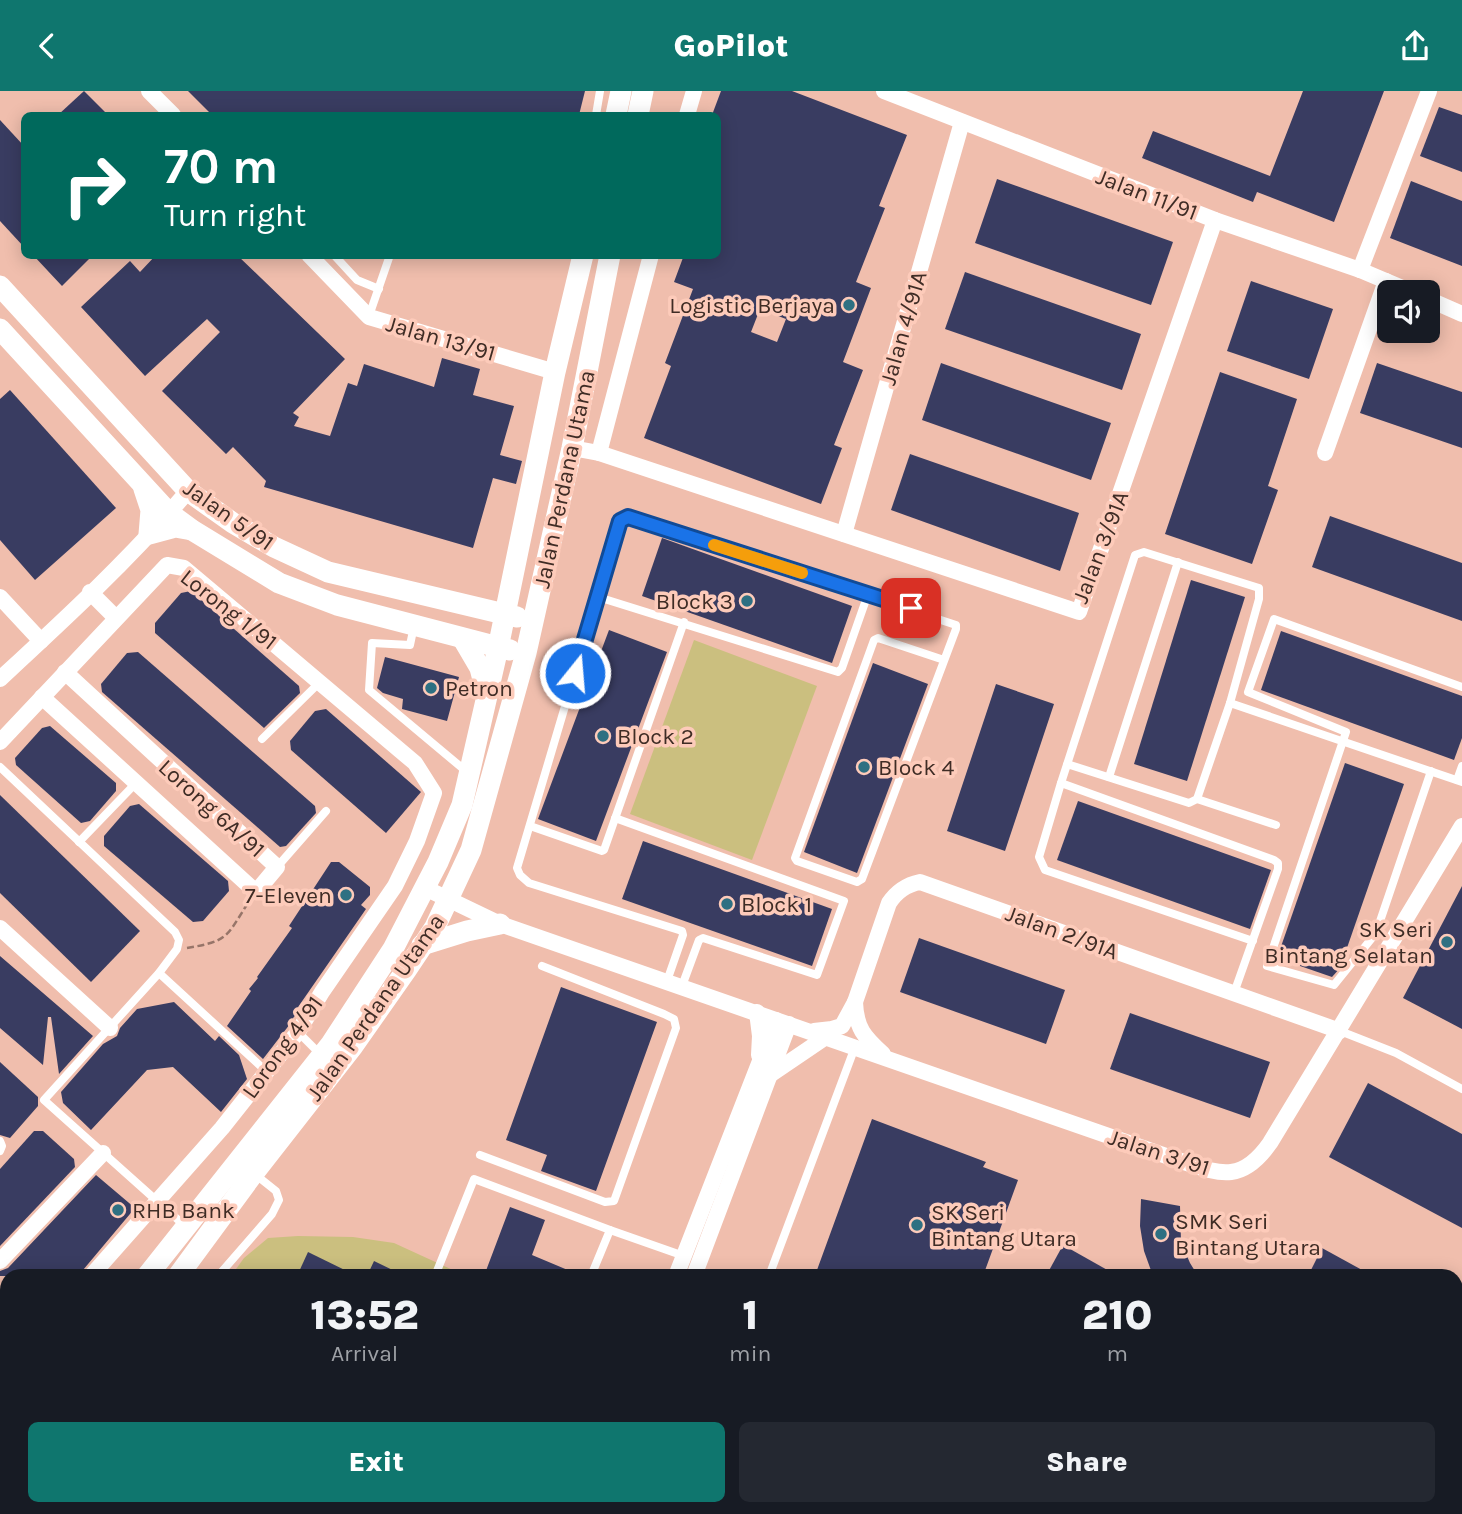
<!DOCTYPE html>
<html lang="en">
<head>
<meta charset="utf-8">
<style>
	:root { --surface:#171b24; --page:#242831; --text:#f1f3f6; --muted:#9ea1a6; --accent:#0f766e }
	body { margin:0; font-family:Karla,sans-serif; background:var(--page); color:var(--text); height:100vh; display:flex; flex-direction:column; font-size:26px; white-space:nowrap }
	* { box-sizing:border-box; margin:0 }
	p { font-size:23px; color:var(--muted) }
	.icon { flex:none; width:38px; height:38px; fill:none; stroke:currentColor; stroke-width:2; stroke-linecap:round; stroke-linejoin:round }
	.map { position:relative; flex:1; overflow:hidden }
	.side { position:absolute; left:0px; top:1178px; width:1463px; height:247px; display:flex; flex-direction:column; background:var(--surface); border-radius:21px 21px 0 0; box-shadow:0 4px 18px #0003 }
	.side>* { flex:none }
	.banner { position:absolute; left:21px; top:21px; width:700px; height:147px; border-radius:10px; box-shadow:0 4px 18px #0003; background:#00695c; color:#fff; overflow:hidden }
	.buttons { position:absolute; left:1377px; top:189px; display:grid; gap:14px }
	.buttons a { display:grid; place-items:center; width:63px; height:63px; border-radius:10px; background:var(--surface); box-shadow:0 4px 18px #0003; font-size:35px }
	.pin { position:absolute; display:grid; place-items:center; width:60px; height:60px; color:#fff; margin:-30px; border-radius:14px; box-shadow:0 4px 10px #0006 }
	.me { position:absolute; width:77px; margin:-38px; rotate:17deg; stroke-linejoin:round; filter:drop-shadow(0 0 5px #0008) }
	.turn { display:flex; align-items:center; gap:24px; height:147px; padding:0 28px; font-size:32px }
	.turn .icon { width:91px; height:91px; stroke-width:2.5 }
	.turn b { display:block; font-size:49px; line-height:60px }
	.eta { display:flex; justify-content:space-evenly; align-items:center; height:119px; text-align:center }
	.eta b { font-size:42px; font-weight:800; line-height:49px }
	.action { display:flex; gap:14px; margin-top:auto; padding:14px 28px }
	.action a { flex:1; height:80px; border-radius:10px; background:var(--accent); color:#fff; font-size:28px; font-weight:800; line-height:80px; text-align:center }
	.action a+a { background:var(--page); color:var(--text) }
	header { display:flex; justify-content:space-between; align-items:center; height:91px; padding:0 28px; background:var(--accent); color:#fff; font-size:32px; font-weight:800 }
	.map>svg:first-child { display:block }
</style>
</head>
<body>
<header><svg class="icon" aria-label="back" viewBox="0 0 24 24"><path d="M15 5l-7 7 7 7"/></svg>GoPilot<svg class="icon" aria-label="share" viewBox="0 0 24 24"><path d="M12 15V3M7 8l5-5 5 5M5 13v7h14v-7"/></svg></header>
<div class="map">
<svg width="1462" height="1423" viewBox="0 0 1462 1423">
	<rect width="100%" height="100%" fill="#f0bead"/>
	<g fill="#cbbf7f">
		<path d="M 694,549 L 817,595 L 752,769 L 630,723 Z"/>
		<path d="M 298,1145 L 353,1146 L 394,1152 L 455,1180 L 452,1185 L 231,1185 L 244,1167 L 268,1147 Z"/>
		<path d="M 1456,1345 L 1462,1348 L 1462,1423 L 1311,1423 L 1301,1418 L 1456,1418 Z"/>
		<path d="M 47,1418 L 565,1418 L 565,1423 L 42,1423 Z"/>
		<path d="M 1059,1418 L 1192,1418 L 1205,1423 L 1055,1423 Z"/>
	</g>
	<g fill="#393c61" fill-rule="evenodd">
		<path d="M 84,0 L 108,24 L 58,24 Z"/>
		<path d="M 188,0 L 585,0 L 579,24 L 212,24 Z"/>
		<path d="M 721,0 L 792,0 L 907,44 L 879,115 L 885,117 L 856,191 L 871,197 L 843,271 L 863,279 L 834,354 L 842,357 L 821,413 L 644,347 L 671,275 L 665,272 L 693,198 L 674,191 L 684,164 L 718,164 L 718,24 L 712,24 ZM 760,218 L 786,228 L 777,251 L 751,241 Z"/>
		<path d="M 1303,0 L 1384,0 L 1334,131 L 1257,101 L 1253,111 L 1142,67 L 1153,40 L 1270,85 Z"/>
		<path d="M 1439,16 L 1462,24 L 1462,81 L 1420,65 Z"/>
		<path d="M 0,29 L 24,55 L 24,156 L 0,130 Z"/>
		<path d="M 997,88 L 1173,151 L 1151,214 L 975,152 Z"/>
		<path d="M 1411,90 L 1462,110 L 1462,175 L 1390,147 Z"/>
		<path d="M 33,164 L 93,164 L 62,195 Z"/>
		<path d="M 156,164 L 237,164 L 345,268 L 293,322 L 299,326 L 294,335 L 330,345 L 348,292 L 357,295 L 364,273 L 434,296 L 442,267 L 480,278 L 473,304 L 514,315 L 500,364 L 522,370 L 516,393 L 493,387 L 473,457 L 264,396 L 266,390 L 233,356 L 226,363 L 162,300 L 220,241 L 207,228 L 145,285 L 81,216 L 130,170 L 140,181 Z"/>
		<path d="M 965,181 L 1141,243 L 1122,299 L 945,238 Z"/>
		<path d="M 1251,190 L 1333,218 L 1309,288 L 1227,260 Z"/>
		<path d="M 941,272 L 1111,332 L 1091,389 L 922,329 Z"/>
		<path d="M 1377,272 L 1462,301 L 1462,357 L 1360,322 Z"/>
		<path d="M 1220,281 L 1297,308 L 1268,395 L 1278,399 L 1252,473 L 1165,443 Z"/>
		<path d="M 10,299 L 116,417 L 35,489 L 0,449 L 0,308 Z"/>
		<path d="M 910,363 L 1079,422 L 1060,480 L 891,419 Z"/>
		<path d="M 1330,425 L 1462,472 L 1462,530 L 1312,476 Z"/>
		<path d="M 662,447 L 852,515 L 832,572 L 642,505 Z"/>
		<path d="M 1191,489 L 1245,506 L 1187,690 L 1134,673 Z"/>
		<path d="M 191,500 L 299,595 L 300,602 L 264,637 L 155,542 L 155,532 L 181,502 Z"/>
		<path d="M 609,539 L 667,561 L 596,750 L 538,728 Z"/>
		<path d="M 1281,540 L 1462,605 L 1462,647 L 1454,669 L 1261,599 Z"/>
		<path d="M 138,561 L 315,715 L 316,722 L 286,755 L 280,756 L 102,601 L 101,593 L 127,562 Z"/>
		<path d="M 385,566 L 459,586 L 447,630 L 402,618 L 403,608 L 383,602 L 377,597 Z"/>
		<path d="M 873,572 L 928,593 L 857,782 L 804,761 Z"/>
		<path d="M 996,593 L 1054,613 L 1005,760 L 947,740 Z"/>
		<path d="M 326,618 L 421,701 L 386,742 L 291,659 L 290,650 L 315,620 Z"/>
		<path d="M 50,635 L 116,692 L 116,700 L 90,730 L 81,732 L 16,674 L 15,667 L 42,637 Z"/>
		<path d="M 1345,672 L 1404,693 L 1340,877 L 1332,886 L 1277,867 Z"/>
		<path d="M 0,704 L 140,840 L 91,891 L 0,802 Z"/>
		<path d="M 1078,710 L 1271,779 L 1250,838 L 1057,769 Z"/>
		<path d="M 139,713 L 228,790 L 229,800 L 203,830 L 193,831 L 104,755 L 104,745 L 130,715 Z"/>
		<path d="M 643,750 L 832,818 L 812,875 L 622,808 Z"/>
		<path d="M 331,771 L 339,771 L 370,796 L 370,804 L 361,814 L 366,818 L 296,919 L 298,921 L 289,932 L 290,933 L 263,968 L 227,935 L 251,900 L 249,898 L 258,887 L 257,886 L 292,837 L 289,835 Z"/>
		<path d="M 1462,795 L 1462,938 L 1403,907 Z"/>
		<path d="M 919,847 L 1065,899 L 1046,953 L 900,901 Z"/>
		<path d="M 0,865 L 93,945 L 59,983 L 51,926 L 48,926 L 43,974 L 0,937 Z"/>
		<path d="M 561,896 L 657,931 L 596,1100 L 541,1080 L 547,1064 L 506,1049 Z"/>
		<path d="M 174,911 L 215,950 L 219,945 L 239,964 L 247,988 L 221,1021 L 173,976 L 147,979 L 91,1039 L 63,1012 L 61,1001 L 103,953 L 117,945 L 120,937 L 137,918 Z"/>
		<path d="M 1130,922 L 1270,971 L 1250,1027 L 1110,978 Z"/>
		<path d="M 0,971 L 38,1006 L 38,1015 L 10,1047 L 0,1044 Z"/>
		<path d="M 1368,992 L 1462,1043 L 1462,1137 L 1329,1066 Z"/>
		<path d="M 872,1028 L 986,1071 L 983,1076 L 1018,1089 L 983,1185 L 832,1185 L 817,1179 Z"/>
		<path d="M 34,1040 L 43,1040 L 74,1068 L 75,1076 L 0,1155 L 0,1078 Z"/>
		<path d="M 96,1084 L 135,1117 L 78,1185 L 0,1185 L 0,1180 L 8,1177 Z"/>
		<path d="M 1141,1108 L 1180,1115 L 1181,1151 L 1190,1172 L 1198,1185 L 1153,1185 L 1144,1160 L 1140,1135 Z"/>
		<path d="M 510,1116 L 545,1129 L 532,1164 L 582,1185 L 484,1185 Z"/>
		<path d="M 1063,1154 L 1118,1185 L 1046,1185 Z"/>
		<path d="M 1322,1157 L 1373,1185 L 1308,1185 Z"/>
		<path d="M 308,1161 L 357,1185 L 297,1185 Z"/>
		<path d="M 374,1170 L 405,1185 L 367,1185 Z"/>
	</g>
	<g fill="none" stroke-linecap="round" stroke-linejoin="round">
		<g stroke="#977569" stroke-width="2.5" stroke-dasharray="7 3.5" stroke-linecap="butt">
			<path d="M 187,857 C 229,850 226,846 248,812"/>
			<path d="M 358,1418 L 367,1423"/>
			<path d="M 409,1418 L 411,1423"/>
			<path d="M 484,1418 L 489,1423"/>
			<path d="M 346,1423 L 347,1418"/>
			<path d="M 383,1423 L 385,1418"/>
		</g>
		<g stroke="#fff" stroke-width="8">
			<path d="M 596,24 L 600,0"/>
			<path d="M 334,164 L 357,189 L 379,198"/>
			<path d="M 369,225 L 390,164"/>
			<path d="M 598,506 L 838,581 L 842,577 L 868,503"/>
			<path d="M 414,535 L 410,554 L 372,552 L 369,599 L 467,681"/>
			<path d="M 1230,612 L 1462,691"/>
			<path d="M 262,648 L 319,592"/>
			<path d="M 0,676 L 175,841 L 179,849 L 177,858 L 159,882 L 44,1009 L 185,1135"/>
			<path d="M 1431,680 L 1376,842 L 1334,894 L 1267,875 L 1346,641 L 1248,601 L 1274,528 L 1462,596"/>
			<path d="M 1109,686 L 1178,471"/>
			<path d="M 1457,689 L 1462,675"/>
			<path d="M 1061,692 L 1135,464 L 1144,461 L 1259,497 L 1259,508 L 1230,612 L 1197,708 L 1189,712 L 1067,673"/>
			<path d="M 1197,708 L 1276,734"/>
			<path d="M 615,727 L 844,810 L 817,884 L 703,847 L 699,849 L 682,895"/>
			<path d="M 530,735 L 602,760 L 604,759 L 684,531"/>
			<path d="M 79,751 L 135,693"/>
			<path d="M 277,776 L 326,720"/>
			<path d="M 159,882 L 267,981"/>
			<path d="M 667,890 L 683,844 L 682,840 L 529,792 L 520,784 L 517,777 L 620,430 L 628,426 L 956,534 L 956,538 L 862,788 L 857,791 L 797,770 L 795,767 L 874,549 L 878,547 L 944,569"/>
			<path d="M 1234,902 L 1278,778 L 1278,772 L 1274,769 L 1061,692 L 1039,766 L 1045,779 L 1253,850"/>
			<path d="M 1340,940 L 1396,962 L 1462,998"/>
			<path d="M 298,941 L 321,964"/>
			<path d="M 0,1050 L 2,1055 L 0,1060"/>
			<path d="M 480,1064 L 605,1111 L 614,1110 L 676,937 L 674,928 L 664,923 L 542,875"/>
			<path d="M 610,1139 L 684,1165"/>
			<path d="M 218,1185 L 272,1123 L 279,1109 L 276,1100 L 256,1084"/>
			<path d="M 435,1185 L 474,1088 L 610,1139 L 591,1185"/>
			<path d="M 769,1185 L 855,956"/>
			<path d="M 74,1418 L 75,1423"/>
			<path d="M 283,1418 L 288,1423"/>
			<path d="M 783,1418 L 796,1423"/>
			<path d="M 303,1423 L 308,1418"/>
		</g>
		<g stroke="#fff" stroke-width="16">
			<path d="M 149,0 L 173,24"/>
			<path d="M 884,0 L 1215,129 L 1360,179 L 1412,201"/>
			<path d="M 687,24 L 694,0"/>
			<path d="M 309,164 L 369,226 L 555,281"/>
			<path d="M 1360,179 L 1429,0"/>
			<path d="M 1428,208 L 1462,223"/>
			<path d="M 572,357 L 599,362 L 1079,521 L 1215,129"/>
			<path d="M 599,362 L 651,164"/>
			<path d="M 1325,362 L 1386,190"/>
			<path d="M 844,443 L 962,31"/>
			<path d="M 90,501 L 116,527"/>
			<path d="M 0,506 L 41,550"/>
			<path d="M 0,588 C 65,528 131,467 188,400"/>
			<path d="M 42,606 L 256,801 L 277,776 L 65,581"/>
			<path d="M 0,651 L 167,474 L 184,477 L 415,672 L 434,702 L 417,750 L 395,795 L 322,901 L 298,941 L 222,1037 L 91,1185"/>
			<path d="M 425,797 L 500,833 L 1172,1067 C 1216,1081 1239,1096 1270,1052 L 1462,735"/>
			<path d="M 0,837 L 110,937"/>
			<path d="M 855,911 C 856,937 864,946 883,963"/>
			<path d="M 757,921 L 760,945 L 759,964"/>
			<path d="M 814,940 L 832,938 L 842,935 L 855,911 L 889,812 C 897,800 906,794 920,791 L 1340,940"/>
			<path d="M 770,984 L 826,946"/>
			<path d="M 0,1170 L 103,1062"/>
			<path d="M 676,1185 L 776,929"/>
			<path d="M 694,1185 L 789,933"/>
			<path d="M 0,1285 L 7,1277"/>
			<path d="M 0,1312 L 7,1318"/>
			<path d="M 571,1418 L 572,1423"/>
			<path d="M 661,1418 L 666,1423"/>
			<path d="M 647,1423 L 648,1418"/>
		</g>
		<g stroke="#fff" stroke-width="21">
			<path d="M 616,24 L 621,0"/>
			<path d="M 638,24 L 643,0"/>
			<path d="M 0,195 L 188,400 L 233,432 L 274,456 L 328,481 L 517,526"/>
			<path d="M 0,238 L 169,422 L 192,439 L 279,492 L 337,514 L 510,559"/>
			<path d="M 144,398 L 151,419 L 149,443 L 175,436 L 192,439"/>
			<path d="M 463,548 L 480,577 L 486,600"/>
			<path d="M 422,854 L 467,840 L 500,833"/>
			<path d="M 147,1185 L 331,953 L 393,858 L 438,771 L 462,714 L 498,557 L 555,281 L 583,164"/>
			<path d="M 178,1185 L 253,1083 L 353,955 L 407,878 L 435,836 L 471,759 L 526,562 L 572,357 L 610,164"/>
			<path d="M 0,1370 L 7,1362"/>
			<path d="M 0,1408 L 7,1399"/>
		</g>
		<g stroke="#fb9add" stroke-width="30">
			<path d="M 0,1339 L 7,1332"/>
			<path d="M 15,1423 L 20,1418"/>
		</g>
	</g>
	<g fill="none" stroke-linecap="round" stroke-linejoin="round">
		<defs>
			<path id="route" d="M 575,582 L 620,430 L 628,426 L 911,517"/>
		</defs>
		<use href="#route" stroke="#114b97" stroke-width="18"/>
		<use href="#route" stroke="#1a73e8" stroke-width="12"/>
		<path stroke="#f59e0b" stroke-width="12" d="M 714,454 L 802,482"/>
	</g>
	<g fill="#2e7082" stroke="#fdcbba" stroke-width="2.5">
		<circle cx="849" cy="214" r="7"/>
		<circle cx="747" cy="510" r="7"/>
		<circle cx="431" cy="597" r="7"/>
		<circle cx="603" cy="645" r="7"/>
		<circle cx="864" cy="676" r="7"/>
		<circle cx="346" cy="804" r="7"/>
		<circle cx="727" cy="813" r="7"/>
		<circle cx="1447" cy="851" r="7"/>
		<circle cx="118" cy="1119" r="7"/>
		<circle cx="917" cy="1134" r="7"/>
		<circle cx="1161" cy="1143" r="7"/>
	</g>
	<g text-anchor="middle" stroke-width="7" stroke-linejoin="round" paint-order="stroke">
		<g font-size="23" fill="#3f2c25" stroke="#fdcbba">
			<text transform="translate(1147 103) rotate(21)" y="8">Jalan 11/91</text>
			<text transform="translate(903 237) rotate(-74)" y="8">Jalan 4/91A</text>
			<text transform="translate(441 247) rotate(16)" y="8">Jalan 13/91</text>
			<text transform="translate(564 388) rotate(-78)" y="8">Jalan Perdana Utama</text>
			<text transform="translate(229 424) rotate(35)" y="8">Jalan 5/91</text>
			<text transform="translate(1100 456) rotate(-69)" y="8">Jalan 3/91A</text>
			<text transform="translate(229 518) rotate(38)" y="8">Lorong 1/91</text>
			<text transform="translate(212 717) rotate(42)" y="8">Lorong 6A/91</text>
			<text transform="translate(1062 841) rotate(20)" y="8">Jalan 2/91A</text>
			<text transform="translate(375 916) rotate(-55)" y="8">Jalan Perdana Utama</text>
			<text transform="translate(282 956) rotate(-54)" y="8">Lorong 4/91</text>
			<text transform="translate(1159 1061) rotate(18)" y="8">Jalan 3/91</text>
		</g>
		<g font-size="23" fill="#3f2c25" stroke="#fdcbba" text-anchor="start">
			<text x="835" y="222" text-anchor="end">Logistic Berjaya</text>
			<text x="733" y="518" text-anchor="end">Block 3</text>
			<text x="445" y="605">Petron</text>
			<text x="617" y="653">Block 2</text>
			<text x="878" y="684">Block 4</text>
			<text x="332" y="812" text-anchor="end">7-Eleven</text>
			<text x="741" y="821">Block 1</text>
			<text x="1433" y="846" text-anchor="end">SK Seri<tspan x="1433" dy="26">Bintang Selatan</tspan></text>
			<text x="132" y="1127">RHB Bank</text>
			<text x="931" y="1129">SK Seri<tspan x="931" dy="26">Bintang Utara</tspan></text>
			<text x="1175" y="1138">SMK Seri<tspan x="1175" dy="26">Bintang Utara</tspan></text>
		</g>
	</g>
</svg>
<div class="buttons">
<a><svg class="icon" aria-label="sound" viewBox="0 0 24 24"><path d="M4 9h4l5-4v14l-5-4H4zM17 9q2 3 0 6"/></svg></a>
</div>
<div class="pin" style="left:911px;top:517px;background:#d93025"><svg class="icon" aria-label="arrive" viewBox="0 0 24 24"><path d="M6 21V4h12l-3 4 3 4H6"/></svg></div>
<svg class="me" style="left:575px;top:582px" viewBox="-20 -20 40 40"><circle r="17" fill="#1a73e8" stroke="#fff" stroke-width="3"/><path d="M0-11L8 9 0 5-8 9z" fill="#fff"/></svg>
<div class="banner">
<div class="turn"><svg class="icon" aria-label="right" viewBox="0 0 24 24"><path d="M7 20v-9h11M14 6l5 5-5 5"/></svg><div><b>70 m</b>Turn right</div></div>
</div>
<section class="side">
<div class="eta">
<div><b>13:52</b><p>Arrival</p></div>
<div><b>1</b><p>min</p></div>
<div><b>210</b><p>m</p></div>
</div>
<div class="action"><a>Exit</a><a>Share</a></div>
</section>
</div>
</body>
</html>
